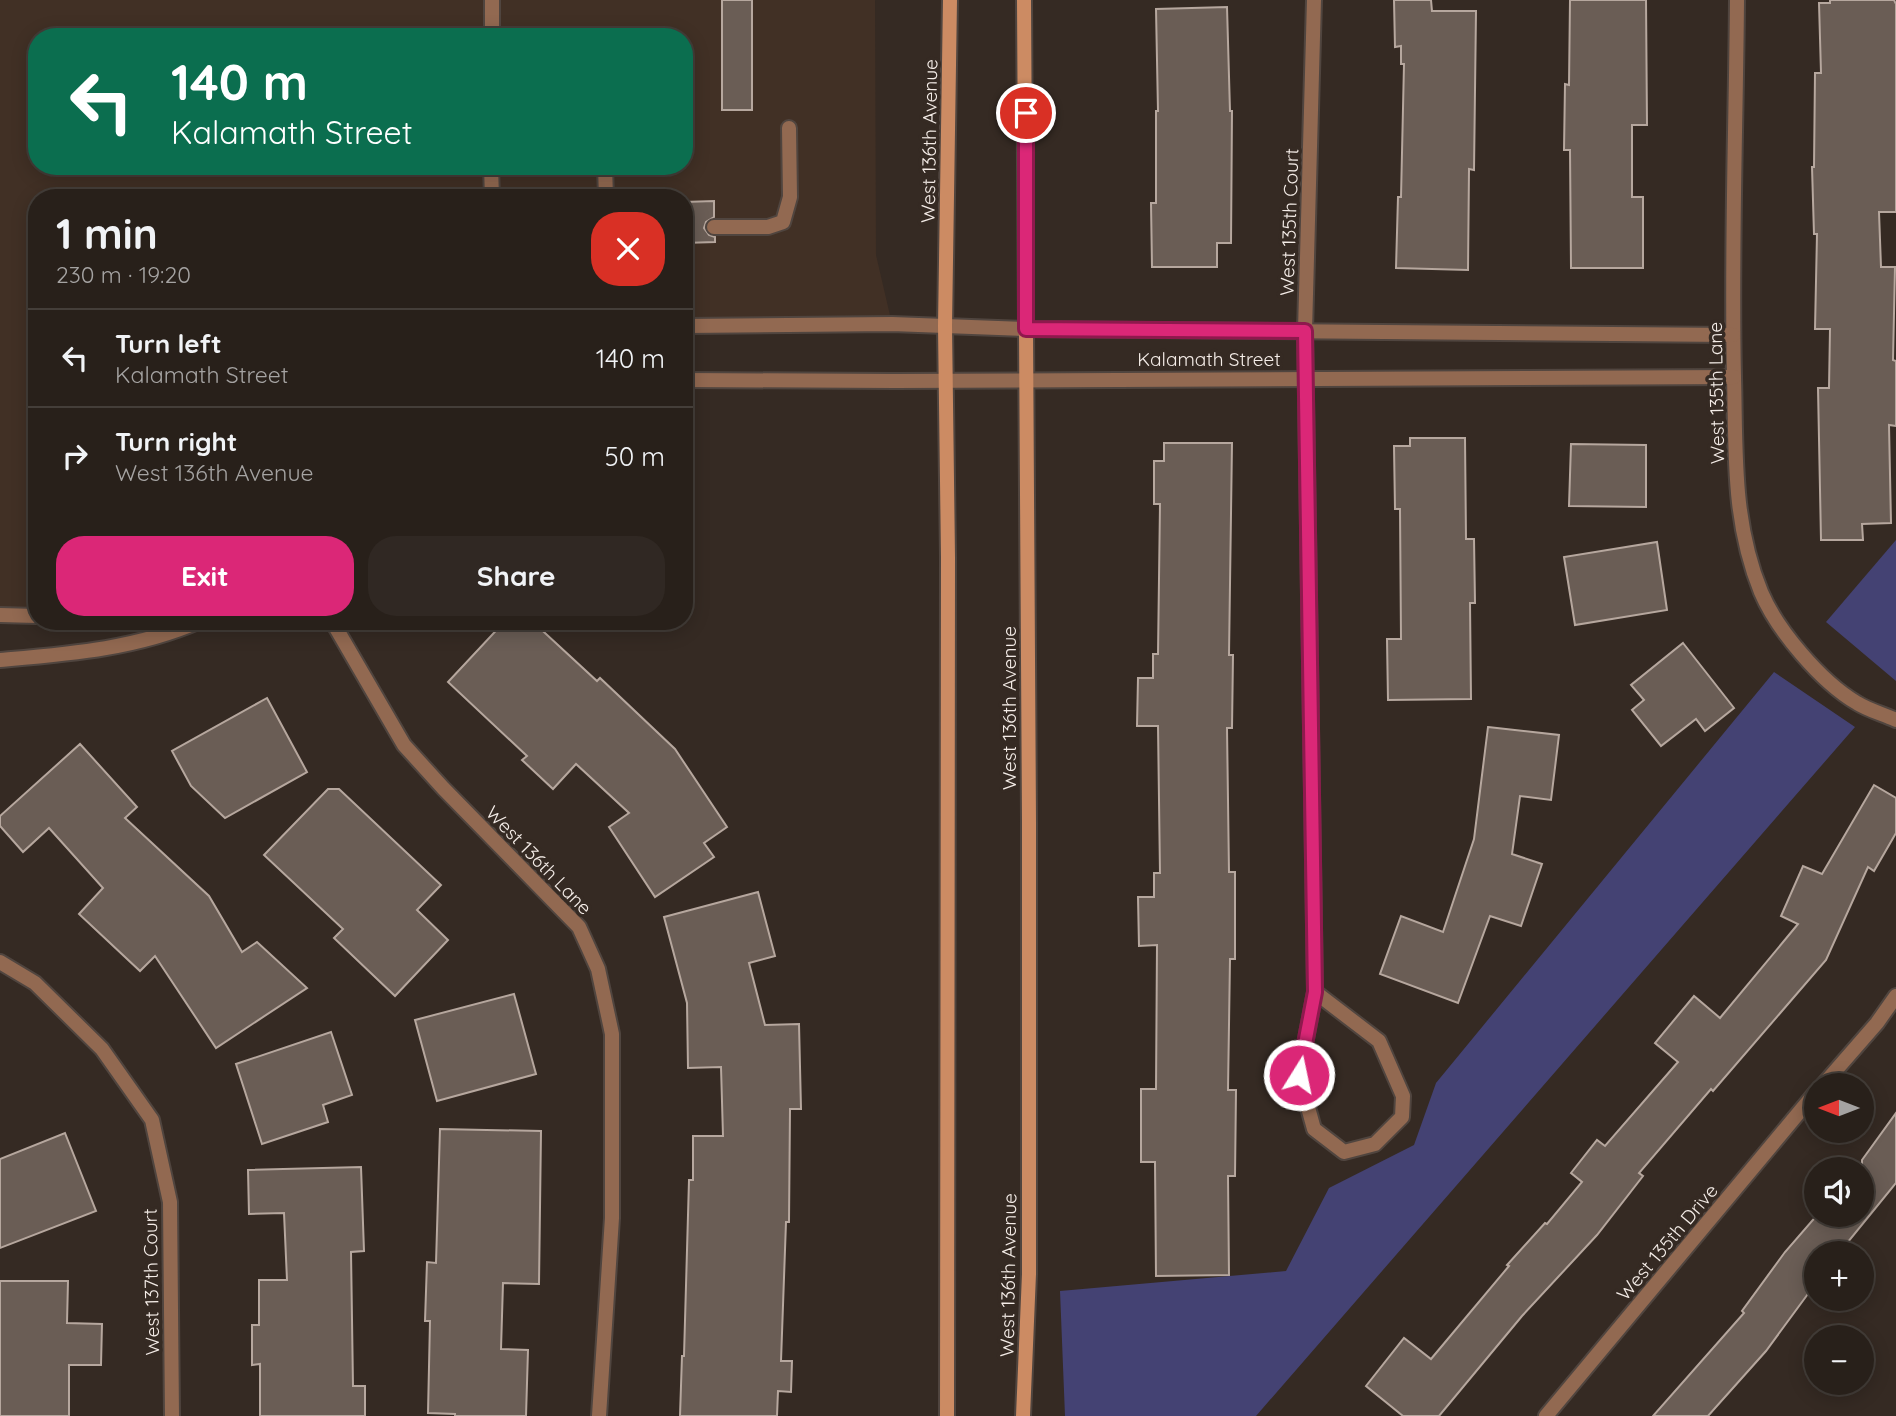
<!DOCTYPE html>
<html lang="en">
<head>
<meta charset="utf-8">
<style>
	:root { --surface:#28201a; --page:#302823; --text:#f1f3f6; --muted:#a5a3a2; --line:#443e39; --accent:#db2777 }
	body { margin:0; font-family:Quicksand,sans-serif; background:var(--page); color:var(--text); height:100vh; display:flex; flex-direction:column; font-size:26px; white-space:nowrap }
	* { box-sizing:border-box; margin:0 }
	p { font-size:23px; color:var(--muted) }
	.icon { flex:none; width:38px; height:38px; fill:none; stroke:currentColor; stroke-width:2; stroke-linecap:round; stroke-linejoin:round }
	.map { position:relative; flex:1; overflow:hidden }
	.drawer { position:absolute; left:28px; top:189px; width:665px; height:441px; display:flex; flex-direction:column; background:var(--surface); border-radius:28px; box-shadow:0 4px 18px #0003,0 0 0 2px var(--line) }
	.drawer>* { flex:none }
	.banner { position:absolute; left:28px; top:28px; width:665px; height:147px; border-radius:28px; box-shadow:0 4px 18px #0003,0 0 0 2px var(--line); background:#0b6e4f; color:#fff; overflow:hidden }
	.needle { width:46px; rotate:270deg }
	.fabs { position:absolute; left:1804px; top:1073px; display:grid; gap:14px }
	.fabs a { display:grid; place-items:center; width:70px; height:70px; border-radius:50%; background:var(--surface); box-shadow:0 4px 18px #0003,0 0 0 2px var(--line); font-size:35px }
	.pin { position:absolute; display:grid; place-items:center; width:60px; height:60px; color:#fff; margin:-30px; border:4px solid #fff; border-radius:50%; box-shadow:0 2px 7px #0007 }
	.me { position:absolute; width:77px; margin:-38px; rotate:10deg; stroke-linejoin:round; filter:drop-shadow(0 0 5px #0008) }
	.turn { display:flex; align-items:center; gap:24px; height:147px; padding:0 28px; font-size:32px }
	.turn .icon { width:91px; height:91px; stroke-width:2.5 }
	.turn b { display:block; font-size:49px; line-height:60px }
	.round { display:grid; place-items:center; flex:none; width:74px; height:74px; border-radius:28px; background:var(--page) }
	.overview { display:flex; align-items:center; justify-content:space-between; height:119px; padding:0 28px }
	h1 { font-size:42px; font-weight:800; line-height:52px }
	.button { display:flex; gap:14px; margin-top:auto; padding:14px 28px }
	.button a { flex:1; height:80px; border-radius:28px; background:var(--accent); color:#fff; font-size:28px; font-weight:800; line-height:80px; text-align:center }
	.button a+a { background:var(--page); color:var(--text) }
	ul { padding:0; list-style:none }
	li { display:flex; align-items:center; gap:21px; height:98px; padding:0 28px; border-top:2px solid var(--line) }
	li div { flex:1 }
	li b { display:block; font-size:26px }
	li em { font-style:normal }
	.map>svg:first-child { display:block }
</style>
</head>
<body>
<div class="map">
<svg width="1896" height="1416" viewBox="0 0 1896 1416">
	<rect width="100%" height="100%" fill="#352a23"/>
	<path fill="#413025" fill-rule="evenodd" d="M 0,0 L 875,0 L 876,255 L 892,324 L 684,326 L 684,198 L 37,198 L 37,616 L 0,615 ZM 37,37 L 684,37 L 684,166 L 37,166 Z"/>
	<g fill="#444273">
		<path d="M 1896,540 L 1896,681 L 1826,622 Z"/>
		<path d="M 1774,672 L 1855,727 L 1256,1416 L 1065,1416 L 1060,1291 L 1286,1271 L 1329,1188 L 1414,1145 L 1436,1083 Z"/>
	</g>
	<g fill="#6a5d55" stroke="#b6a79e" stroke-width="2">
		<rect x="722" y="0" width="30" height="110"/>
		<path d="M 1394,0 L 1431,0 L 1432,11 L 1476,11 L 1474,170 L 1469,169 L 1468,270 L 1396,268 L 1398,197 L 1401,197 L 1404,64 L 1401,64 L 1401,46 L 1395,47 Z"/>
		<path d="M 1570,0 L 1646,0 L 1647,125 L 1632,125 L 1632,197 L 1643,197 L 1643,268 L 1571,268 L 1570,150 L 1564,150 L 1565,84 L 1569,85 Z"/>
		<path d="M 1830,0 L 1894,0 L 1896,4 L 1896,212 L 1879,212 L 1881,267 L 1895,267 L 1893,360 L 1896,361 L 1896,426 L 1889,425 L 1891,523 L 1862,524 L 1863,540 L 1821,540 L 1818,388 L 1829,388 L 1830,329 L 1815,329 L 1817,234 L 1814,234 L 1812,167 L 1814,167 L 1815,73 L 1821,73 L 1819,3 L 1830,3 Z"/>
		<path d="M 1227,7 L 1230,111 L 1232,111 L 1231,243 L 1217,243 L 1217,267 L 1152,267 L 1151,203 L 1156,203 L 1156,111 L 1158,111 L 1156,9 Z"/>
		<path d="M 714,201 L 714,217 L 706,222 L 704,228 L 709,235 L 715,237 L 715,242 L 684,243 L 684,202 Z"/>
		<path d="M 1410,438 L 1465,438 L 1466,539 L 1474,539 L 1475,603 L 1470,603 L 1471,699 L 1388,700 L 1387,639 L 1401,639 L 1400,509 L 1395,509 L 1394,446 L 1410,446 Z"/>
		<path d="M 1164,443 L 1232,443 L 1229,655 L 1233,655 L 1232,728 L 1227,728 L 1229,872 L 1235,872 L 1235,959 L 1230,959 L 1228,1090 L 1236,1090 L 1235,1176 L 1228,1176 L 1229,1275 L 1156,1276 L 1155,1162 L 1141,1162 L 1141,1089 L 1156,1089 L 1157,945 L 1139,946 L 1138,897 L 1154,897 L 1154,873 L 1160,873 L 1158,726 L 1137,726 L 1138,678 L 1153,678 L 1153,654 L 1158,654 L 1160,504 L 1154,504 L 1154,461 L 1164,461 Z"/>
		<path d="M 1571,444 L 1646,445 L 1646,507 L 1569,506 Z"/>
		<path d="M 1657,542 L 1667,610 L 1575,625 L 1564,557 Z"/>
		<path d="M 505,621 L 532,621 L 597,681 L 600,678 L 675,749 L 727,827 L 704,843 L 714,857 L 655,897 L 609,827 L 629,813 L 576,764 L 553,789 L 522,760 L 527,756 L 448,682 Z"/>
		<path d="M 1683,643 L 1734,708 L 1705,731 L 1696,719 L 1661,746 L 1632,710 L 1644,700 L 1631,685 Z"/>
		<path d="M 267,698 L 307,772 L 225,818 L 191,786 L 172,751 Z"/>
		<path d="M 1488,727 L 1559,735 L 1551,800 L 1520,796 L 1512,854 L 1542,864 L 1521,926 L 1490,916 L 1458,1003 L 1380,974 L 1401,916 L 1443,932 L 1474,839 Z"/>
		<path d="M 80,744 L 137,807 L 125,818 L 209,896 L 242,952 L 257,942 L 307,988 L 216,1048 L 155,956 L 140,971 L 79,914 L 103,888 L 49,828 L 23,852 L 0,826 L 0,816 Z"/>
		<path d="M 1874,785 L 1896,798 L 1896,833 L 1874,871 L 1868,867 L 1826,960 L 1713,1091 L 1711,1089 L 1639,1173 L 1643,1176 L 1597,1235 L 1522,1316 L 1439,1416 L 1403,1416 L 1366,1386 L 1404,1338 L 1431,1359 L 1509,1266 L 1507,1265 L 1545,1223 L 1547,1224 L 1582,1182 L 1571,1173 L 1597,1140 L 1605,1146 L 1678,1062 L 1655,1043 L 1694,996 L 1720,1018 L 1798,924 L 1781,916 L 1803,866 L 1822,874 Z"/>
		<path d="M 328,789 L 339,789 L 441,885 L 417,910 L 448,940 L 395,996 L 334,938 L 343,929 L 264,855 Z"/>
		<path d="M 758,892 L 775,956 L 749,963 L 765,1025 L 799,1024 L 801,1109 L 790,1109 L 789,1222 L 786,1222 L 781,1361 L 792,1361 L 791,1392 L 778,1391 L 777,1416 L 680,1416 L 682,1356 L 684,1356 L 689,1180 L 693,1180 L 693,1136 L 723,1136 L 721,1067 L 688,1068 L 687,1003 L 664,917 Z"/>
		<path d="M 514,994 L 536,1074 L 437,1101 L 415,1020 Z"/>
		<path d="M 331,1032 L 352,1095 L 323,1105 L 328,1122 L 262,1144 L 236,1064 Z"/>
		<path d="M 1896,1113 L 1896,1183 L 1839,1253 L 1816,1253 L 1816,1283 L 1766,1351 L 1708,1416 L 1653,1416 L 1744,1313 L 1742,1311 L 1785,1252 L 1818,1214 L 1862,1214 L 1862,1160 Z"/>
		<path d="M 440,1129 L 541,1131 L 539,1284 L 503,1283 L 501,1349 L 528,1350 L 526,1416 L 455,1416 L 455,1414 L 428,1413 L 430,1321 L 425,1321 L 427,1262 L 436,1263 Z"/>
		<path d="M 65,1133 L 96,1211 L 0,1248 L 0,1159 Z"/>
		<path d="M 361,1167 L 364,1251 L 351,1252 L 353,1386 L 365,1386 L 365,1416 L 260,1416 L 260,1364 L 252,1365 L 252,1325 L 259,1325 L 259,1280 L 287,1280 L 284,1213 L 249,1214 L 248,1170 Z"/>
		<path d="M 0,1281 L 68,1281 L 67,1323 L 102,1324 L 101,1365 L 69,1365 L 69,1416 L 0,1416 Z"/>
	</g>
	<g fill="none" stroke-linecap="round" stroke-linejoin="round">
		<defs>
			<g id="service">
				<path d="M 605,166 L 606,198"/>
				<path d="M 714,227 L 768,227 L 783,222 L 790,197 L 789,128"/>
			</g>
			<g id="minor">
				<path d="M 1314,0 L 1305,331 L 1315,992 L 1299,1075 L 1314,1129 L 1344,1152 L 1375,1144 L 1402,1117 L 1403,1096 L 1379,1041 L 1315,992"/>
				<path d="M 1737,0 C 1736,126 1731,252 1734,377 C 1736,452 1732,521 1761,592 C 1777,630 1821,682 1857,703 C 1868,710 1883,714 1896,720"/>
				<path d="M 492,37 L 492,0"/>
				<path d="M 491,166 L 492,198"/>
				<path d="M 684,326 L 892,324 L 1026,329 L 1733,335"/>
				<path d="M 684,380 L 895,381 L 1734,377"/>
				<path d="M 0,615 L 37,616"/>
				<path d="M 332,621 L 404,745 L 443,788 L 579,927 L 598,969 L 612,1034 L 612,1218 L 599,1416"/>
				<path d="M 0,660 C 68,654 136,649 200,621"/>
				<path d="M 0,962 L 35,983 L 102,1049 L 152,1120 L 170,1202 L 172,1416"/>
				<path d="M 1823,1085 L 1877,1023 L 1896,996"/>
				<path d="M 1546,1416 L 1816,1092"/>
			</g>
			<g id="secondary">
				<path d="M 947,1416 L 948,557 L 945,326 L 950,0"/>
				<path d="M 1023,1416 L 1029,1274 L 1029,822 L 1024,0"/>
			</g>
		</defs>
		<use href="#service" stroke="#50453f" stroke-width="18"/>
		<use href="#minor" stroke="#50453f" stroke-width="18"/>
		<use href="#secondary" stroke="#50453f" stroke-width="18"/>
		<use href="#service" stroke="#926951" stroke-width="14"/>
		<use href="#minor" stroke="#926951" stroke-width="14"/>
		<use href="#secondary" stroke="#cc8b63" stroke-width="14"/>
	</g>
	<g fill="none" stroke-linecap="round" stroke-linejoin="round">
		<defs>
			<path id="route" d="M 1026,113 L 1026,329 L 1305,331 L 1315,992 L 1299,1075"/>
		</defs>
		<use href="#route" stroke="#8e194d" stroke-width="18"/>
		<use href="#route" stroke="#db2777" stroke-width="12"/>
	</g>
	<g text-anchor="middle" stroke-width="7" stroke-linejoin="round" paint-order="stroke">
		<g font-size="19" fill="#f5ede8" stroke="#352a23">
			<text transform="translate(929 141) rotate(-89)" y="7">West 136th Avenue</text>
			<text transform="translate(1289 222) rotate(-88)" y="7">West 135th Court</text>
			<text x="1209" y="366">Kalamath Street</text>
			<text transform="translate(1716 393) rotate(-91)" y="7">West 135th Lane</text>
			<text transform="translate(1009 708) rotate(-90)" y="7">West 136th Avenue</text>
			<text transform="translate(539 860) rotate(46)" y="7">West 136th Lane</text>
			<text transform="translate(1667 1242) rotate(-50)" y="7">West 135th Drive</text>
			<text transform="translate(1008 1275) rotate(-89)" y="7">West 136th Avenue</text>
			<text transform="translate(151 1282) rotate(-91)" y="7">West 137th Court</text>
		</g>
	</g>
</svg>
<div class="fabs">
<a><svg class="needle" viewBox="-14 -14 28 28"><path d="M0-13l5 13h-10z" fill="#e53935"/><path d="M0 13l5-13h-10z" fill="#a5a3a2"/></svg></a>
<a><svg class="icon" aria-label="sound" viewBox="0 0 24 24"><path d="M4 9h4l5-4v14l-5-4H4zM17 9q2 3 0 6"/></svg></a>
<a>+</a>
<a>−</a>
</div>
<div class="pin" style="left:1026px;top:113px;background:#d93025"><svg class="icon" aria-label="arrive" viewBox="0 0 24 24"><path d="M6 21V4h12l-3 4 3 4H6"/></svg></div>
<svg class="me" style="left:1299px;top:1075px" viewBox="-20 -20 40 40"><circle r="17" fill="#db2777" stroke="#fff" stroke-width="3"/><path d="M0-11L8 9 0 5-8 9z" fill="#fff"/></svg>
<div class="banner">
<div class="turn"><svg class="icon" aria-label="left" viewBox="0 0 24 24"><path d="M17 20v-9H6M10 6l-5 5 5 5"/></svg><div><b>140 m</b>Kalamath Street</div></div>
</div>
<section class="drawer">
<div class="overview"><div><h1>1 min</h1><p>230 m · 19:20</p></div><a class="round" style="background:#d93025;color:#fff"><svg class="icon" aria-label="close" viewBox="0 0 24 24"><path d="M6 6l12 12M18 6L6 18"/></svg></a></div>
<ul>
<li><svg class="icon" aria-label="left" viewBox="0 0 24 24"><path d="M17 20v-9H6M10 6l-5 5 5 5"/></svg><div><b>Turn left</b><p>Kalamath Street</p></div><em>140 m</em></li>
<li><svg class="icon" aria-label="right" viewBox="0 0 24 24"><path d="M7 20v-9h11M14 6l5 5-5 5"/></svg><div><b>Turn right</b><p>West 136th Avenue</p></div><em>50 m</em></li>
</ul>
<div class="button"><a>Exit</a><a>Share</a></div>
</section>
</div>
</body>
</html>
